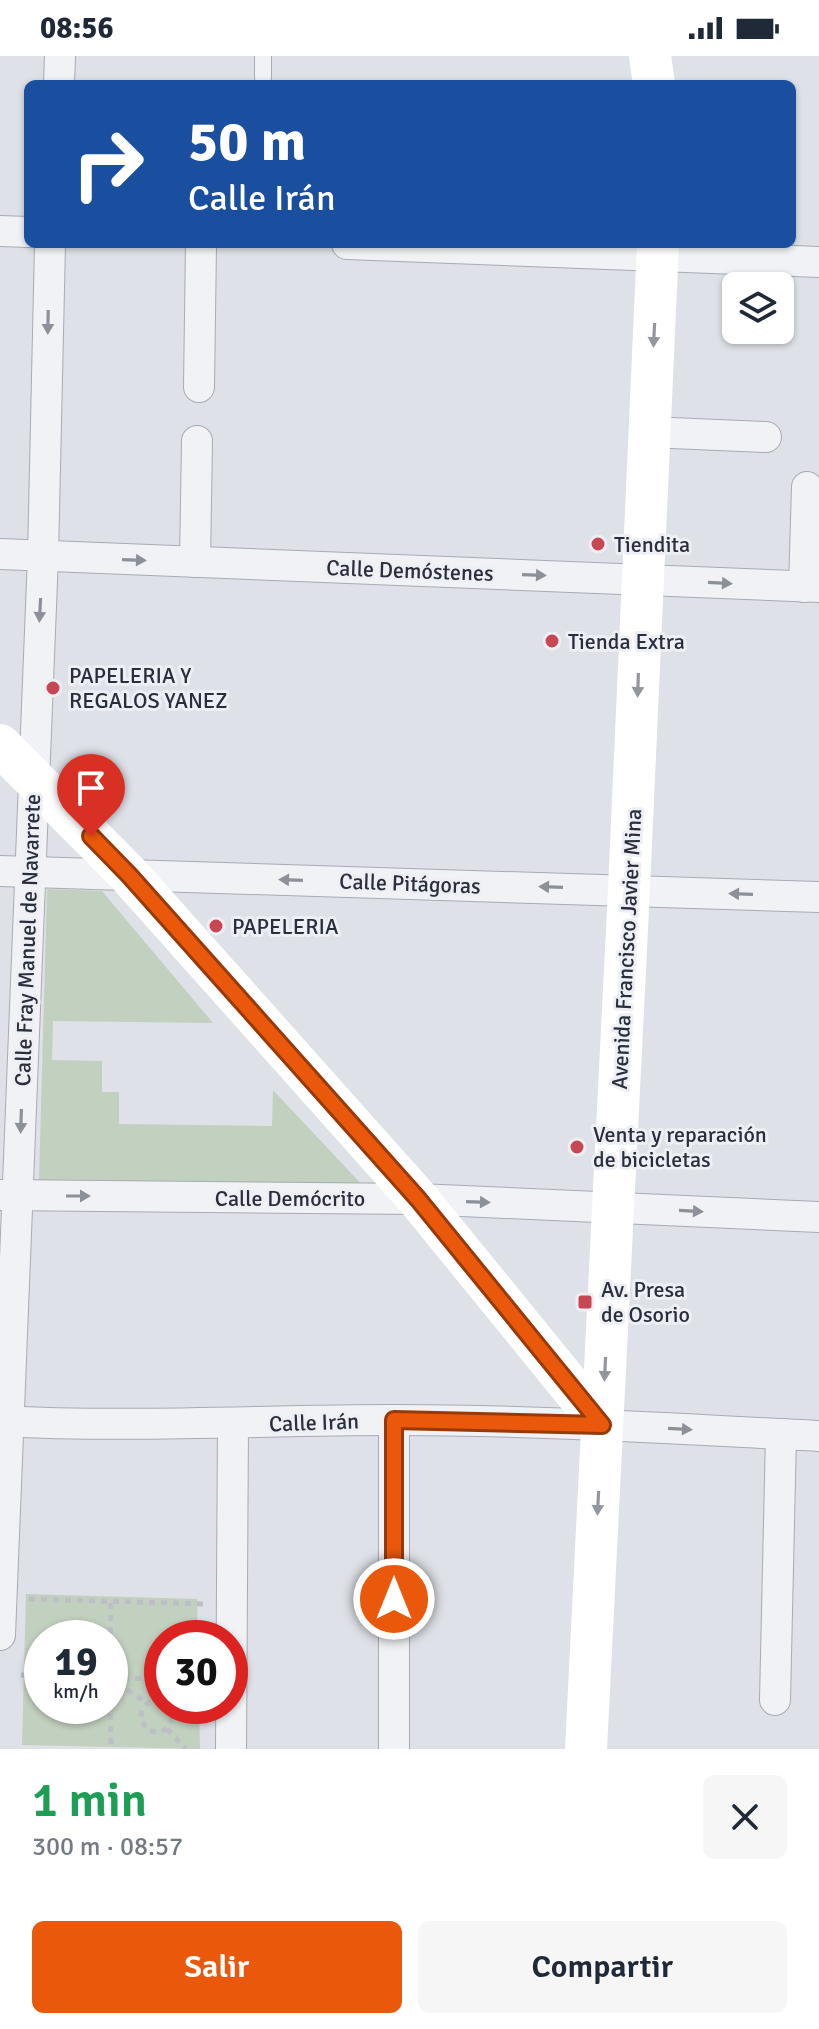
<!DOCTYPE html>
<html lang="es">
<head>
<meta charset="utf-8">
<style>
	:root { --surface:#fff; --page:#f6f6f7; --text:#1f2937; --muted:#747a83; --accent:#ea580c }
	body { margin:0; font-family:Signika,sans-serif; background:var(--page); color:var(--text); height:100vh; display:flex; flex-direction:column; font-size:30px; white-space:nowrap }
	* { box-sizing:border-box; margin:0 }
	p { font-size:26px; color:var(--muted) }
	.icon { flex:none; width:44px; height:44px; fill:none; stroke:currentColor; stroke-width:2; stroke-linecap:round; stroke-linejoin:round }
	.map { position:relative; height:1693px; overflow:hidden }
	.side { display:flex; flex-direction:column; background:var(--surface); flex:1 }
	.side>* { flex:none }
	.hud { position:absolute; left:24px; top:24px; width:772px; height:168px; border-radius:12px; box-shadow:0 2px 6px #0004; background:#1a4fa0; color:#fff; overflow:hidden }
	.controls { position:absolute; left:722px; top:216px; display:grid; gap:16px }
	.controls a { display:grid; place-items:center; width:72px; height:72px; border-radius:12px; background:var(--surface); box-shadow:0 2px 6px #0004; font-size:40px }
	.speed { position:absolute; left:24px; top:1564px; display:flex; gap:16px; font-size:40px; font-weight:700; text-align:center }
	.speed>* { display:grid; place-content:center; width:104px; height:104px; border-radius:50%; background:var(--surface); box-shadow:0 2px 6px #0004; line-height:1 }
	.speed small { font-size:20px; font-weight:400 }
	.speed .limit { border:12px solid #d22; background:#fff; color:#111 }
	.pin { position:absolute; display:grid; place-items:center; width:68px; height:68px; color:#fff; margin:-82px -34px; border-radius:50% 50% 50% 0; rotate:-45deg; box-shadow:0 0 8px #0007 }
	.pin .icon { rotate:45deg }
	.me { position:absolute; width:88px; margin:-44px; rotate:0deg; stroke-linejoin:round; filter:drop-shadow(0 0 6px #0008) }
	.turn { display:flex; align-items:center; gap:28px; height:168px; padding:0 32px; font-size:36px }
	.turn .icon { width:104px; height:104px; stroke-width:2.5 }
	.turn b { display:block; font-size:56px; line-height:68px }
	.round { display:grid; place-items:center; flex:none; width:84px; height:84px; border-radius:12px; background:var(--page) }
	.summary { display:flex; align-items:center; justify-content:space-between; height:136px; padding:0 32px }
	h1 { font-size:48px; font-weight:600; line-height:60px; color:#1e9e55 }
	.cta { display:flex; gap:16px; margin-top:auto; padding:16px 32px }
	.cta a { flex:1; height:92px; border-radius:12px; background:var(--accent); color:#fff; font-size:32px; font-weight:600; line-height:92px; text-align:center }
	.cta a+a { background:var(--page); color:var(--text) }
	.status { display:flex; justify-content:space-between; align-items:center; height:56px; padding:0 40px; background:var(--surface); direction:ltr }
	.status svg { height:22px; fill:currentColor }
	.map>svg:first-child { display:block }
</style>
</head>
<body>
<div class="status"><b>08:56</b><svg viewBox="0 0 49 12"><path d="M0 12V9h3v3zM5 12V6h3v6zM10 12V3h3v9zM15 12V0h3v12zM26 1h20v11H26zM47 4h2v5h-2z"/></svg></div>
<div class="map">
<svg width="819" height="1693" viewBox="0 0 819 1693">
	<rect width="100%" height="100%" fill="#dee1e7"/>
	<g fill="#c2d0bf" fill-rule="evenodd">
		<path d="M 47,833 L 102,835 L 213,967 L 53,965 L 52,1004 L 102,1005 L 102,1036 L 119,1036 L 119,1068 L 272,1070 L 273,1034 L 366,1133 L 39,1124 Z"/>
		<path d="M 26,1538 L 197,1543 L 198,1582 L 162,1582 L 162,1650 L 199,1650 L 200,1693 L 22,1689 ZM 42,1582 L 110,1582 L 110,1650 L 42,1650 Z"/>
	</g>
	<g fill="none" stroke-linecap="round" stroke-linejoin="round">
		<defs>
			<path id="lane" d="M 263,22 L 263,0"/>
			<g id="street">
				<path d="M 59,28 L 60,0"/>
				<path d="M 0,175 L 28,176"/>
				<path d="M 347,188 L 819,206"/>
				<path d="M 199,331 L 201,188"/>
				<path d="M 649,376 L 766,381"/>
				<path d="M 0,498 L 819,531"/>
				<path d="M 195,506 L 197,385"/>
				<path d="M 804,531 L 807,431"/>
				<path d="M 0,815 L 819,841"/>
				<path d="M 0,1139 L 418,1143 L 819,1161"/>
				<path d="M 0,1365 C 131,1372 263,1364 394,1364 C 536,1364 678,1373 819,1380"/>
				<path d="M 0,1579 L 43,500 L 50,188"/>
				<path d="M 775,1644 L 781,1378"/>
				<path d="M 394,1692 L 394,1364"/>
				<path d="M 231,1693 L 233,1368"/>
			</g>
		</defs>
		<use href="#lane" stroke="#a7abb4" stroke-width="18"/>
		<use href="#street" stroke="#a7abb4" stroke-width="32"/>
		<g stroke="#bcbfc5" stroke-width="5" stroke-dasharray="6 6" stroke-linecap="butt">
			<path d="M 29,1543 L 207,1548"/>
			<path d="M 111,1547 L 110,1622 L 147,1647"/>
			<path d="M 21,1619 L 42,1620"/>
			<path d="M 110,1622 L 111,1693"/>
			<path d="M 111,1622 L 162,1623"/>
			<path d="M 162,1645 C 149,1643 140,1650 141,1664 L 148,1674 C 160,1679 170,1674 172,1661 L 169,1650"/>
			<path d="M 167,1673 L 186,1693"/>
		</g>
		<use href="#lane" stroke="#f0f2f5" stroke-width="16"/>
		<use href="#street" stroke="#f0f2f5" stroke-width="30"/>
		<g stroke="#fff" stroke-width="42">
			<path d="M 650,0 L 654,28"/>
			<path d="M 0,689 L 129,819 L 418,1143 L 602,1369"/>
			<path d="M 586,1693 L 629,833 L 658,188"/>
		</g>
	</g>
	<defs><path id="oneway-solid" d="M-6-.8H1V-3.2L6.5 0L1 3.2V.8H-6Z" transform="scale(2)"/></defs>
	<g fill="#8c9098">
		<use href="#oneway-solid" transform="translate(48 266) rotate(91)"/>
		<use href="#oneway-solid" transform="translate(134 504) rotate(2)"/>
		<use href="#oneway-solid" transform="translate(534 519) rotate(2)"/>
		<use href="#oneway-solid" transform="translate(720 527) rotate(3)"/>
		<use href="#oneway-solid" transform="translate(40 554) rotate(93)"/>
		<use href="#oneway-solid" transform="translate(291 824) rotate(-178)"/>
		<use href="#oneway-solid" transform="translate(551 831) rotate(-178)"/>
		<use href="#oneway-solid" transform="translate(741 838) rotate(-178)"/>
		<use href="#oneway-solid" transform="translate(21 1065) rotate(92)"/>
		<use href="#oneway-solid" transform="translate(78 1140)"/>
		<use href="#oneway-solid" transform="translate(478 1146) rotate(2)"/>
		<use href="#oneway-solid" transform="translate(691 1155) rotate(3)"/>
		<use href="#oneway-solid" transform="translate(680 1373) rotate(3)"/>
	</g>
	<g fill="#94969e">
		<use href="#oneway-solid" transform="translate(654 279) rotate(93)"/>
		<use href="#oneway-solid" transform="translate(638 629) rotate(92)"/>
		<use href="#oneway-solid" transform="translate(605 1313) rotate(93)"/>
		<use href="#oneway-solid" transform="translate(598 1447) rotate(93)"/>
	</g>
	<g fill="none" stroke-linecap="round" stroke-linejoin="round">
		<defs>
			<path id="route" d="M 91,780 L 129,819 L 418,1143 L 602,1369 L 394,1364 L 394,1543"/>
		</defs>
		<use href="#route" stroke="#983908" stroke-width="20"/>
		<use href="#route" stroke="#ea580c" stroke-width="14"/>
	</g>
	<g fill="#c74752" stroke="#edeff4" stroke-width="3">
		<circle cx="598" cy="488" r="8"/>
		<circle cx="552" cy="585" r="8"/>
		<circle cx="53" cy="632" r="8"/>
		<circle cx="216" cy="870" r="8"/>
		<circle cx="577" cy="1091" r="8"/>
		<rect x="577" y="1238" width="16" height="16" rx="4"/>
	</g>
	<g text-anchor="middle" stroke-width="6" stroke-linejoin="round" paint-order="stroke">
		<g font-size="22" fill="#282e3c" stroke="#edeff4" text-anchor="start">
			<text x="614" y="496">Tiendita</text>
			<text x="568" y="593">Tienda Extra</text>
			<text x="69" y="627">PAPELERIA Y<tspan x="69" dy="25">REGALOS YANEZ</tspan></text>
			<text x="232" y="878">PAPELERIA</text>
			<text x="593" y="1086">Venta y reparación<tspan x="593" dy="25">de bicicletas</tspan></text>
			<text x="601" y="1241">Av. Presa<tspan x="601" dy="25">de Osorio</tspan></text>
		</g>
		<g font-size="22" fill="#282e3c" stroke="#edeff4">
			<text transform="translate(410 514) rotate(2)" y="8">Calle Demóstenes</text>
			<text transform="translate(410 827) rotate(2)" y="8">Calle Pitágoras</text>
			<text transform="translate(27 884) rotate(-88)" y="8">Calle Fray Manuel de Navarrete</text>
			<text transform="translate(626 893) rotate(-87)" y="8">Avenida Francisco Javier Mina</text>
			<text x="290" y="1150">Calle Demócrito</text>
			<text transform="translate(314 1366) rotate(-2)" y="8">Calle Irán</text>
		</g>
	</g>
</svg>
<div class="controls">
<a><svg class="icon" aria-label="layers" viewBox="0 0 24 24"><path d="M12 4l9 5-9 5-9-5zM3 14l9 5 9-5"/></svg></a>
</div>
<div class="speed"><div>19<small>km/h</small></div><div class="limit">30</div></div>
<div class="pin" style="left:91px;top:780px;background:#d93025"><svg class="icon" aria-label="arrive" viewBox="0 0 24 24"><path d="M6 21V4h12l-3 4 3 4H6"/></svg></div>
<svg class="me" style="left:394px;top:1543px" viewBox="-20 -20 40 40"><circle r="17" fill="#ea580c" stroke="#fff" stroke-width="3"/><path d="M0-11L8 9 0 5-8 9z" fill="#fff"/></svg>
<div class="hud">
<div class="turn"><svg class="icon" aria-label="right" viewBox="0 0 24 24"><path d="M7 20v-9h11M14 6l5 5-5 5"/></svg><div><b>50 m</b>Calle Irán</div></div>
</div>
</div>
<section class="side">
<div class="summary"><div><h1>1 min</h1><p>300 m · 08:57</p></div><a class="round"><svg class="icon" aria-label="close" viewBox="0 0 24 24"><path d="M6 6l12 12M18 6L6 18"/></svg></a></div>
<div class="cta"><a>Salir</a><a>Compartir</a></div>
</section>
</body>
</html>
